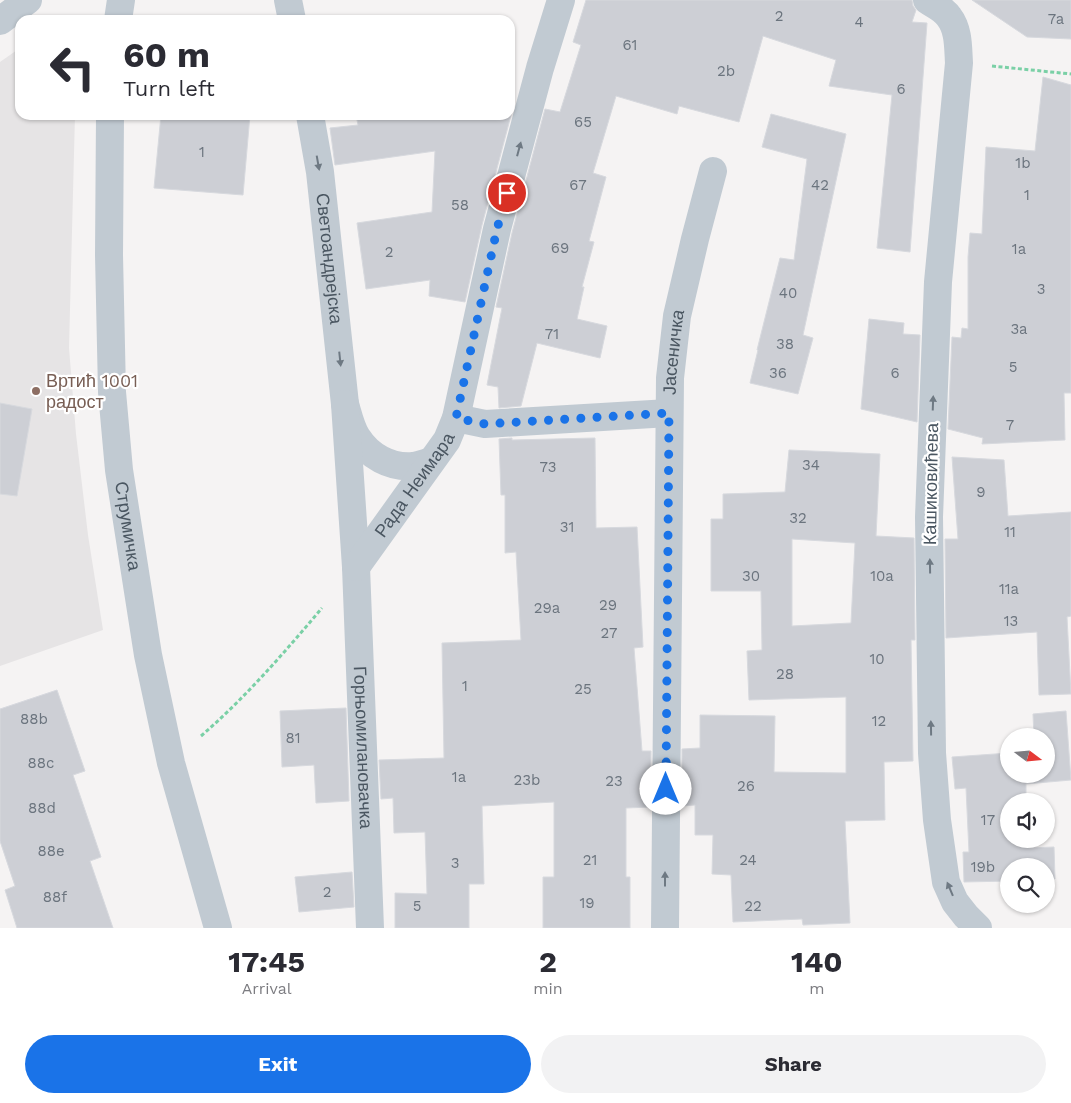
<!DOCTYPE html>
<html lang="en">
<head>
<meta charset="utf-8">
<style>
	:root { --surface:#fff; --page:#f2f2f3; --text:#2b2b33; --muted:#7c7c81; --accent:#1a73e8 }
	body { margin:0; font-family:"Work Sans",sans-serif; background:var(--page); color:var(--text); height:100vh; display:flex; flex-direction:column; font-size:19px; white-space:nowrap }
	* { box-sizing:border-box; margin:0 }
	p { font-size:16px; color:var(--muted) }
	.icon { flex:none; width:28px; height:28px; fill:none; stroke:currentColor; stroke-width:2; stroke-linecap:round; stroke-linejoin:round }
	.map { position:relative; height:928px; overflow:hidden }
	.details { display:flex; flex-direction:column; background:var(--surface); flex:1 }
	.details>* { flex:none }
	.top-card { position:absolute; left:15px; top:15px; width:500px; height:105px; border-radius:15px; box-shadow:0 1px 4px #0004; background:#fff; color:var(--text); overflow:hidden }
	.needle { width:32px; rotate:106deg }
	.fabs { position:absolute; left:1000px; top:728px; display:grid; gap:10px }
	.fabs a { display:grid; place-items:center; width:55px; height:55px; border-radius:50%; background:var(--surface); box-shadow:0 1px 4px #0004; font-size:25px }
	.pin { position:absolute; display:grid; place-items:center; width:42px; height:42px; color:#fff; margin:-21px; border:2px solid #fff; border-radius:50%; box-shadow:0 1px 5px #0007 }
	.me { position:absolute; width:55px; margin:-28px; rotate:0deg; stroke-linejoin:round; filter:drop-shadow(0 0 4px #0008) }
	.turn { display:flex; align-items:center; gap:18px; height:105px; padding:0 25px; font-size:22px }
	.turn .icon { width:65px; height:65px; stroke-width:2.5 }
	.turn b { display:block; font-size:35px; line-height:42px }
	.eta { display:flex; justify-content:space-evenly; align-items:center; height:85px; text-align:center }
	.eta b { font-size:30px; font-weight:700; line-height:35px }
	.cta { display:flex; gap:10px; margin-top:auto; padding:10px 25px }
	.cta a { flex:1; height:58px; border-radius:30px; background:var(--accent); color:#fff; font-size:20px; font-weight:700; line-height:58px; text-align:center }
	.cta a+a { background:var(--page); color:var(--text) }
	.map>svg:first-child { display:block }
</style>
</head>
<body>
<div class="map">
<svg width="1071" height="928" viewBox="0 0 1071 928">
	<rect width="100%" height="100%" fill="#f5f3f3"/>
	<path fill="#e6e4e5" d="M 20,48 L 20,115 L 75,115 L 69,348 L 76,434 L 88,535 L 103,630 L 0,666 L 0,62 Z"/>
	<g fill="#cdcfd5" stroke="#d7d9de" fill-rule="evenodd">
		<path d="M 586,0 L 912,0 L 913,6 L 916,10 L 912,22 L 927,23 L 910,252 L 877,248 L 892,95 L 829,86 L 836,60 L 763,36 L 739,122 L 679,106 L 677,114 L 616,96 L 593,173 L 606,177 L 589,241 L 594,242 L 582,287 L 584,287 L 577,319 L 607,326 L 600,358 L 537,343 L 521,406 L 499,408 L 498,387 L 487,385 L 502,308 L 496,307 L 512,233 L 545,109 L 560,112 L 581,45 L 573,42 Z"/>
		<path d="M 972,0 L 1071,0 L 1071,39 L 1027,37 Z"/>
		<path d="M 1043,77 L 1071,85 L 1071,393 L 1064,393 L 1065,440 L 982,444 L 983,438 L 948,429 L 952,337 L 961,338 L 962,328 L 968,329 L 968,257 L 970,233 L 982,234 L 986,147 L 1035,151 Z"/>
		<path d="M 510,103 L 514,104 L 482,225 L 465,302 L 429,296 L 430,280 L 366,289 L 357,223 L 432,212 L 435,151 L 335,165 L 330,128 L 358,125 L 356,115 L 510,115 Z"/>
		<path d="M 771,114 L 846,134 L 803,335 L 813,338 L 798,394 L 750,383 L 758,350 L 757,350 L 780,258 L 794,260 L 807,159 L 762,147 Z"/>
		<path d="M 161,115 L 250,115 L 243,195 L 154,188 Z"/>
		<path d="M 869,319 L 904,323 L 903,334 L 920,335 L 917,422 L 861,409 Z"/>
		<path d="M 0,403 L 32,409 L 17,496 L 0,494 Z"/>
		<path d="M 512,438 L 512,440 L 595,438 L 596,528 L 637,527 L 643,647 L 634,648 L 642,751 L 651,751 L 650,807 L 626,808 L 626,877 L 630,877 L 630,928 L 543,928 L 543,877 L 554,877 L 554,802 L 482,806 L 484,884 L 469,884 L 469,928 L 395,928 L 395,893 L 427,894 L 425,832 L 394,833 L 393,798 L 381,799 L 379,760 L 444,758 L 442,643 L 521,640 L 516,552 L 505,553 L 505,495 L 501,495 L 499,439 Z"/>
		<path d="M 789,450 L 880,454 L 876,536 L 914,538 L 915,640 L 911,640 L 913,761 L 884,762 L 885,820 L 845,821 L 850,923 L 803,925 L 802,919 L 733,922 L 731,875 L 712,874 L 713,835 L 695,835 L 695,805 L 682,806 L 682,749 L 700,748 L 700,715 L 775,716 L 774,772 L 846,773 L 846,697 L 749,700 L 747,651 L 762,650 L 761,591 L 711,591 L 711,519 L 723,519 L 723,494 L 785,492 ZM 792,539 L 855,543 L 851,623 L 792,626 Z"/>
		<path d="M 952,457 L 1004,460 L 1008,516 L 1071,512 L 1071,616 L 1067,617 L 1071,694 L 1039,695 L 1037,632 L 946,638 L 945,539 L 958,539 Z"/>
		<path d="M 57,690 L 85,771 L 73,775 L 101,857 L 90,861 L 113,928 L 17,928 L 5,890 L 15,886 L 0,841 L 0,709 Z"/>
		<path d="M 346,708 L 349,801 L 316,803 L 314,765 L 282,767 L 280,711 Z"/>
		<path d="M 1066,711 L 1071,780 L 1026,784 L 1026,801 L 1009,801 L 1009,839 L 1028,839 L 1029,848 L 1054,847 L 1055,879 L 1046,879 L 1046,866 L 1009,866 L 1009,881 L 964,882 L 963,852 L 969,852 L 966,788 L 955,789 L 952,757 L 1009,753 L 1009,774 L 1046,774 L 1046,736 L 1034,736 L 1033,714 Z"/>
		<path d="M 352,872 L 354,907 L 299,912 L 295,877 Z"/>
	</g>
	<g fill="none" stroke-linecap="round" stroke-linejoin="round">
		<g stroke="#7ad0a6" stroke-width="3" stroke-dasharray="4 2.5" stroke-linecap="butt">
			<path d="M 992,66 L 1071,74"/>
			<path d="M 201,736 C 245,698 284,653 322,608"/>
		</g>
		<g stroke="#c1cad2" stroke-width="28">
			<path d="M 288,0 L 292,20"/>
			<path d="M 927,0 C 934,5 944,9 949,17 C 959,30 958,48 959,63 L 938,282 L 929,517 L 932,753 L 937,820 L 946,882 L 955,902 L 966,916 L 978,928"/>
			<path d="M 118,20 L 121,0"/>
			<path d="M 0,21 L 28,0"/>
			<path id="s1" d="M 110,115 L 109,255 L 112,392 L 119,470 L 148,655 L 171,763 L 218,928"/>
			<path id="s2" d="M 310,115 L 320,172 L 345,404 C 348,414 351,428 357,437 C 369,456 390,468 413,466 C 419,465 425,463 431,461"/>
			<path id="s3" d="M 345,404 L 356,567 L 370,928"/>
			<path d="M 456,418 L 485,424 L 669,413"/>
			<path id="s4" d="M 356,567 L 447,440 L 456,418 L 497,229 L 540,68 L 561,0"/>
			<path id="s5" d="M 665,928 L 670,378 L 677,316 L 695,239 L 713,171"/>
		</g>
	</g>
	<defs><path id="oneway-solid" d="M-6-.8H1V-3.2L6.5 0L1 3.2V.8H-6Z" transform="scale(1.25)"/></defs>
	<g fill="#6e7983">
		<use href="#oneway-solid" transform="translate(519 149) rotate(-75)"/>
		<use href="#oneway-solid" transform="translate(318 163) rotate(80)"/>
		<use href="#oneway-solid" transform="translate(340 359) rotate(84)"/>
		<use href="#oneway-solid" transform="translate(933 403) rotate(-88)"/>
		<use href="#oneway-solid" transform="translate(930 566) rotate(-91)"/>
		<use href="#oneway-solid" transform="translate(931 728) rotate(-91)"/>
		<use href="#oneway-solid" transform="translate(665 879) rotate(-90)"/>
		<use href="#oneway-solid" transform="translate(950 889) rotate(-113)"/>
	</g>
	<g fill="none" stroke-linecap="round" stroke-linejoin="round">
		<path stroke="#1a73e8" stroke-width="9" stroke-dasharray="0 16.2" d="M 507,193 L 497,229 L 456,418 L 485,424 L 669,413 L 666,789"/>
	</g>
	<circle fill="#8d6e63" stroke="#fff" stroke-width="2" cx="36" cy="391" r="5"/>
	<g text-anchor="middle" stroke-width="4.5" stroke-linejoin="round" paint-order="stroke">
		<g font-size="15" fill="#6b747e">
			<text x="779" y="21">2</text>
			<text x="1056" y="24">7a</text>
			<text x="859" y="27">4</text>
			<text x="630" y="50">61</text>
			<text x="726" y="76">2b</text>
			<text x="901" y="94">6</text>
			<text x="583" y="127">65</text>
			<text x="202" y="157">1</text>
			<text x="1023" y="168">1b</text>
			<text x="578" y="190">67</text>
			<text x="820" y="190">42</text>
			<text x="1027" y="200">1</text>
			<text x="460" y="210">58</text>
			<text x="560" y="253">69</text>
			<text x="1019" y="254">1a</text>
			<text x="389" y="257">2</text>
			<text x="1041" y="294">3</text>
			<text x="788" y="298">40</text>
			<text x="1019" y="334">3a</text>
			<text x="552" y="339">71</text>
			<text x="785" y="349">38</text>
			<text x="1013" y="372">5</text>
			<text x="778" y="378">36</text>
			<text x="895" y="378">6</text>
			<text x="1010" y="430">7</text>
			<text x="811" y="470">34</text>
			<text x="548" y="472">73</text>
			<text x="981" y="497">9</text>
			<text x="798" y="523">32</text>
			<text x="567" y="532">31</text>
			<text x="1010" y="537">11</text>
			<text x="751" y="581">30</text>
			<text x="882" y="581">10a</text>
			<text x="1009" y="594">11a</text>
			<text x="608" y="610">29</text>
			<text x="547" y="613">29a</text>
			<text x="1011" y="626">13</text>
			<text x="609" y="638">27</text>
			<text x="877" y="664">10</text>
			<text x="785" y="679">28</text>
			<text x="465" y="691">1</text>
			<text x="583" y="694">25</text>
			<text x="34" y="724">88b</text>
			<text x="879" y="726">12</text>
			<text x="293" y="743">81</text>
			<text x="41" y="768">88c</text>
			<text x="459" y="782">1a</text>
			<text x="527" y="785">23b</text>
			<text x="614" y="786">23</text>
			<text x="746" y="791">26</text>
			<text x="42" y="813">88d</text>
			<text x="988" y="825">17</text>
			<text x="51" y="856">88e</text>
			<text x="590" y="865">21</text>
			<text x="748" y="865">24</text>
			<text x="455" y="868">3</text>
			<text x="983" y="872">19b</text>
			<text x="327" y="897">2</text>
			<text x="55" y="902">88f</text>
			<text x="587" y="908">19</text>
			<text x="417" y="911">5</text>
			<text x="753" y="911">22</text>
		</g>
		<g font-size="18" fill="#4a5661" stroke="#fff">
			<text dy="6" stroke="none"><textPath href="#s2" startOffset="145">Светоандрејска</textPath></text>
			<text dy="6" stroke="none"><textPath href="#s5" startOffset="576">Јасеничка</textPath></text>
			<text dy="6" stroke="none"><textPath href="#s4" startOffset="101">Рада Неимара</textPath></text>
			<text transform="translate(931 484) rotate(-89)" y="6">Кашиковићева</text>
			<text dy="6" stroke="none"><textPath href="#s1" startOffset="412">Струмичка</textPath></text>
			<text dy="6" stroke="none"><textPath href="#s3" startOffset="344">Горњомилановачка</textPath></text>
		</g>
		<g font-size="18" fill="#785e54" stroke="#fff" text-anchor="start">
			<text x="46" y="387">Вртић 1001<tspan x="46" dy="21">радост</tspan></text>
		</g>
	</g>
</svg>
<div class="fabs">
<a><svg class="needle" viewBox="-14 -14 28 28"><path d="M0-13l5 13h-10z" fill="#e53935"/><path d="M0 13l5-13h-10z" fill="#7c7c81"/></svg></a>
<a><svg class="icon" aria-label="sound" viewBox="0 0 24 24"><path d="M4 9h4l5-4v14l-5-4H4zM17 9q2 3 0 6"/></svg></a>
<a><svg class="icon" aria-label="search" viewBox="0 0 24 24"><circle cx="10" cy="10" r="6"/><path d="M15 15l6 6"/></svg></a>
</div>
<div class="pin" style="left:507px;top:193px;background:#d93025"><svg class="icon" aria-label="arrive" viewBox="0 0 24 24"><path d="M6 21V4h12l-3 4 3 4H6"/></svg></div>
<svg class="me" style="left:666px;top:789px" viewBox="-20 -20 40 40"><circle r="19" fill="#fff"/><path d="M0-13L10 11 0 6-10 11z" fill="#1a73e8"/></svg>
<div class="top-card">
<div class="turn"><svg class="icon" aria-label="left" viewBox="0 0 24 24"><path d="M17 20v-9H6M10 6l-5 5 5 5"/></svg><div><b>60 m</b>Turn left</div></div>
</div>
</div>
<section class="details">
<div class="eta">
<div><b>17:45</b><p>Arrival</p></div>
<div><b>2</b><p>min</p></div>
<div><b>140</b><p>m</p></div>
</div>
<div class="cta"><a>Exit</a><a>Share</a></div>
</section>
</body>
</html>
